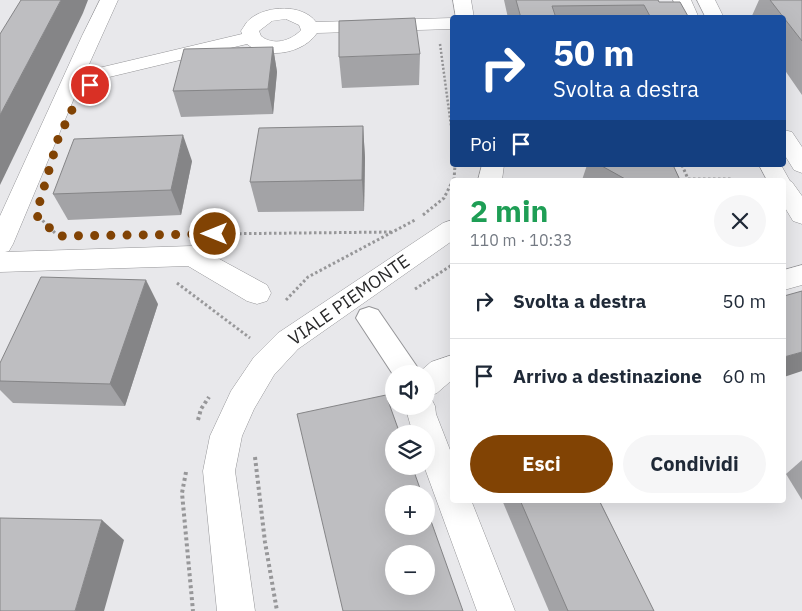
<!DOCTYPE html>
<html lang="it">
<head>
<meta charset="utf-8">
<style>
	:root { --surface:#fff; --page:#f6f6f7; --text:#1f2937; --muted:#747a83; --line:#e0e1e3; --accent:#814304 }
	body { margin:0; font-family:"IBM Plex Sans",sans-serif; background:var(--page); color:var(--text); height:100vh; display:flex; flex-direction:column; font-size:19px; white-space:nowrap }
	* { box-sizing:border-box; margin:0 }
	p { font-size:16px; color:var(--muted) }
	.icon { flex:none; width:28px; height:28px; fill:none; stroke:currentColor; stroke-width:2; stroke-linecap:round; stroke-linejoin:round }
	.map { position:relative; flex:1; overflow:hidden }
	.sheet { position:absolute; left:450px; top:178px; width:336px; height:325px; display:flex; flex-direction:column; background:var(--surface); border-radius:5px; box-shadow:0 5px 20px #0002 }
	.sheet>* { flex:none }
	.banner { position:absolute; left:450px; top:15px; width:336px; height:152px; border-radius:5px; box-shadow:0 5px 20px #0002; background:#1a4fa0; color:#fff; overflow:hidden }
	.tools { position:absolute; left:385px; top:365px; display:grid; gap:10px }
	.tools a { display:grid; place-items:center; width:50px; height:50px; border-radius:50%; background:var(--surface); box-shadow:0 5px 20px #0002; font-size:25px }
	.pin { position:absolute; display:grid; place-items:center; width:42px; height:42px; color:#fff; margin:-21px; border:2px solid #fff; border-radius:50%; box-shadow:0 1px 5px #0007 }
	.me { position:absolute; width:55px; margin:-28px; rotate:270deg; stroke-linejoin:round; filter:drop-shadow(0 0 4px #0008) }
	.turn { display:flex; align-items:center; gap:18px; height:105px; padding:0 20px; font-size:22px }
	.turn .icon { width:65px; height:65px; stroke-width:2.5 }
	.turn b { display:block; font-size:35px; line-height:42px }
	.then { display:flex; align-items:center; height:48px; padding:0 20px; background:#0003; gap:10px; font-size:19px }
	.round { display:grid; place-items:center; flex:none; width:52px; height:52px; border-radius:26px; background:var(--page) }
	.head { display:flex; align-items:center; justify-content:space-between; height:85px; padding:0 20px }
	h1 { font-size:30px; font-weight:700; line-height:38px; color:#1e9e55 }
	.primary-button { display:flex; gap:10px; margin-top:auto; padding:10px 20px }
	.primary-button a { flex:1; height:58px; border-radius:30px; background:var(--accent); color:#fff; font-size:20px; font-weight:700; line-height:58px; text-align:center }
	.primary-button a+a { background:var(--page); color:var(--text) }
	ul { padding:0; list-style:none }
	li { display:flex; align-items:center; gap:15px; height:75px; padding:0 20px; border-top:1px solid var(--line) }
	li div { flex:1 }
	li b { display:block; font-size:19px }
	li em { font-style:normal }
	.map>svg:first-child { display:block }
</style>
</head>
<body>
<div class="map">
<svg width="802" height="611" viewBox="0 0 802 611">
	<rect width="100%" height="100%" fill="#e8e8eb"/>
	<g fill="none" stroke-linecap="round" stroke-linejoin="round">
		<defs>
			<path id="pedestrian" d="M 369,307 L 378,310 L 422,374 L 394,374 L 394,376 L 356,318 L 360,310 Z"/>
			<g id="minor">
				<path d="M 100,0 L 118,0 L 86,71 L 242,34 L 241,31 C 244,27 246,22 250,19 C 267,5 303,4 316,22 L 452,18 L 452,29 L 317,33 C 303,54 266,60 247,44 L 80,84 L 13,244 L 9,251 L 5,252 L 192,246 L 201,249 L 267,285 L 271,293 L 267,301 L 257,304 L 247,301 L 188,266 L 0,272 L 0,216 L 82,36 ZM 286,19 L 299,25 L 301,30 C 291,41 273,46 261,36 L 259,31 L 272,21 Z"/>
				<path d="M 453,0 L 471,0 L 474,18 L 456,18 Z"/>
				<path d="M 673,0 L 691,0 L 699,18 L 681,18 Z"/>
				<path d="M 697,0 L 715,0 L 724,18 L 706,18 Z"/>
				<path d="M 784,130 L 792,132 L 802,147 L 802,173 L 794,170 L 784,154 Z"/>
				<path d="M 482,165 L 504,165 L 502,180 L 478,180 Z"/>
				<path d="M 759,165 L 781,165 L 790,181 L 792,182 L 802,196 L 802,224 L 793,221 L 784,206 L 784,180 L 767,180 Z"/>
				<path d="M 452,220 L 452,241 L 298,349 L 274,375 L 254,409 L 242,436 L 235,471 L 255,611 L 217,611 L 203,471 L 210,436 L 231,391 L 254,357 L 278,333 L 443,223 Z"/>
				<path d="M 802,265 L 802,285 L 784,290 L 784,270 Z"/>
				<path d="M 452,355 L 452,380 L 437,393 L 430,396 L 435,406 L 436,414 L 452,455 L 452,500 L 471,500 L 515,611 L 477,611 L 424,466 L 426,466 L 426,434 L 413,434 L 405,406 L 426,406 L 426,374 L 417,374 L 431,362 Z"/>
			</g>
		</defs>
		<use href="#pedestrian" stroke="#959598" stroke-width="2"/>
		<use href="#minor" stroke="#959598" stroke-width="1"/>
		<path stroke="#979799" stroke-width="2.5" stroke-dasharray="2 2" stroke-linecap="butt" d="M 440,44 L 452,133"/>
		<g stroke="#979799" stroke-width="3" stroke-dasharray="2.5 2.5" stroke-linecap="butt">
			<path d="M 682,165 L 688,179"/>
			<path d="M 688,179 L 733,179"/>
			<path d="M 454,180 L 455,165"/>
			<path d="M 423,215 L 444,198 L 452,182"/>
			<path d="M 39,217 L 56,234"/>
			<path d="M 209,234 L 391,232"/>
			<path d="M 177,283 L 250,338"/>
			<path d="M 415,289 L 452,265"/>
			<path d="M 286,300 L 308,277 L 415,220"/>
		</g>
		<g stroke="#979799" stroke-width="4" stroke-dasharray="3 3" stroke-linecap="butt">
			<path d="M 198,420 L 201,409 L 209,397"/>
			<path d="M 255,457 L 265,542 L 277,611"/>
			<path d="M 186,472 L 182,493 L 193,611"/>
		</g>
		<use href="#pedestrian" fill="#fff" fill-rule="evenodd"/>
		<use href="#minor" fill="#fff" fill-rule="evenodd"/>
	</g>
	<g fill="#a3a3a6">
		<path d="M 504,0 L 658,0 L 659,2 L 689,18 L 508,18 Z"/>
		<path d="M 759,0 L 802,0 L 802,95 L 784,69 L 784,18 L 751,18 Z"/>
		<path d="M 273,47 L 277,72 L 273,114 L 181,117 L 173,91 Z"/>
		<path d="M 420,54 L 419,85 L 342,88 L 339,57 Z"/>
		<path d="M 363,126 L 365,158 L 364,211 L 258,212 L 250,182 Z"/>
		<path d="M 192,161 L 181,215 L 68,220 L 53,194 Z"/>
		<path d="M 587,165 L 673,165 L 680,180 L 582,180 Z"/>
		<path d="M 158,304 L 125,406 L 13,403 L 0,390 L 0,363 Z"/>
		<path d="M 802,460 L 802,500 L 786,474 Z"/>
		<path d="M 502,500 L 599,500 L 654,611 L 549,611 Z"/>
	</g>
	<g fill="#858587">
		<path d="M 61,0 L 88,0 L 83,13 L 0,185 L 0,115 Z"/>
		<path d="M 273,47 L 277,72 L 273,114 L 268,89 Z"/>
		<path d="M 363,126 L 365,158 L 364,211 L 362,180 Z"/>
		<path d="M 183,135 L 192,161 L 181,215 L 171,190 Z"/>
		<path d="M 146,280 L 158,304 L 125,406 L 110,384 Z"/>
		<path d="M 802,352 L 802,371 L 784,377 L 784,357 Z"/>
		<path d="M 102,520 L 124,540 L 104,611 L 75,611 Z"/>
	</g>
	<g fill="#bebec1" stroke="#858587" fill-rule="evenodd">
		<path d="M 21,0 L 61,0 L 0,115 L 0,34 Z"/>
		<path d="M 516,0 L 658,0 L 659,2 L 680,2 L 689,18 L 651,18 L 644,5 L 552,6 L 556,18 L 521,18 Z"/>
		<path d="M 770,0 L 802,0 L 802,41 L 784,18 Z"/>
		<path d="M 415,18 L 420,54 L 339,57 L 339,21 Z"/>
		<path d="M 273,47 L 268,89 L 173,91 L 184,49 Z"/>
		<path d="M 363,126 L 362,180 L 250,182 L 259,128 Z"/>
		<path d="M 183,135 L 171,190 L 53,194 L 74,139 Z"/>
		<path d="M 600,165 L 673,165 L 680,180 L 627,180 Z"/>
		<path d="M 41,277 L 146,280 L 110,384 L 0,381 L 0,363 Z"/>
		<path d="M 802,291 L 802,352 L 784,357 L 784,296 Z"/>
		<path d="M 386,395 L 400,434 L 394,434 L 394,466 L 412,466 L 422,494 L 394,494 L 394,526 L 426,526 L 426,507 L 463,611 L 343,611 L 297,414 ZM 394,554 L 426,554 L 426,586 L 394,586 Z"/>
		<path d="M 520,500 L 599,500 L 654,611 L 568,611 Z"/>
		<path d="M 0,518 L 102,520 L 75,611 L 0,611 Z"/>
	</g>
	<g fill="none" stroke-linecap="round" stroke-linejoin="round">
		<path stroke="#814304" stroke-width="9" stroke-dasharray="0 16.2" d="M 90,85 L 82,89 L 58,139 L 36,215 L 58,236 L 215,234"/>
	</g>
	<g text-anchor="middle" stroke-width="5" stroke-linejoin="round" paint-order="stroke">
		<g font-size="18" fill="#29292a" stroke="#fff">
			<text transform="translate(349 300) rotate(-35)" y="6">VIALE PIEMONTE</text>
		</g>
	</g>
</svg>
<div class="tools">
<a><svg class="icon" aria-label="sound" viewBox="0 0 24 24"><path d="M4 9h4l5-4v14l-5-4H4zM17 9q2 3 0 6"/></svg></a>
<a><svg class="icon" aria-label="layers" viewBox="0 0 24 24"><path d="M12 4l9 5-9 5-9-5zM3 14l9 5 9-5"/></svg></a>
<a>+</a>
<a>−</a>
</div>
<div class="pin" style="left:90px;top:85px;background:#d93025"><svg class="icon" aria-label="arrive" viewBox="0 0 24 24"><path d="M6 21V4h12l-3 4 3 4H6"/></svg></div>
<svg class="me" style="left:215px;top:234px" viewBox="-20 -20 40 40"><circle r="17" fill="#814304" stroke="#fff" stroke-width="3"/><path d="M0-11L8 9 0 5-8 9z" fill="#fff"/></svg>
<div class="banner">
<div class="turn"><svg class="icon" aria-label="right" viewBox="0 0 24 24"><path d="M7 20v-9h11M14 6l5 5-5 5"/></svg><div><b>50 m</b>Svolta a destra</div></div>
<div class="then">Poi<svg class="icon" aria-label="arrive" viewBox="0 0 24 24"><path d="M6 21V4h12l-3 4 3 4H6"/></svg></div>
</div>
<section class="sheet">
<div class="head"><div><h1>2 min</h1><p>110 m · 10:33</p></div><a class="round"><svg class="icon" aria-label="close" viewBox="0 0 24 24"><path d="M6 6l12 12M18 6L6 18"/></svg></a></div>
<ul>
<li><svg class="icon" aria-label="right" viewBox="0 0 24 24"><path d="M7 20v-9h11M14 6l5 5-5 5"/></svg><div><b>Svolta a destra</b></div><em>50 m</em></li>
<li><svg class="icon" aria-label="arrive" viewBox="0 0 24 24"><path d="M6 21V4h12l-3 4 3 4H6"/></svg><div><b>Arrivo a destinazione</b></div><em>60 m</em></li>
</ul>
<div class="primary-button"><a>Esci</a><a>Condividi</a></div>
</section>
</div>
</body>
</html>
